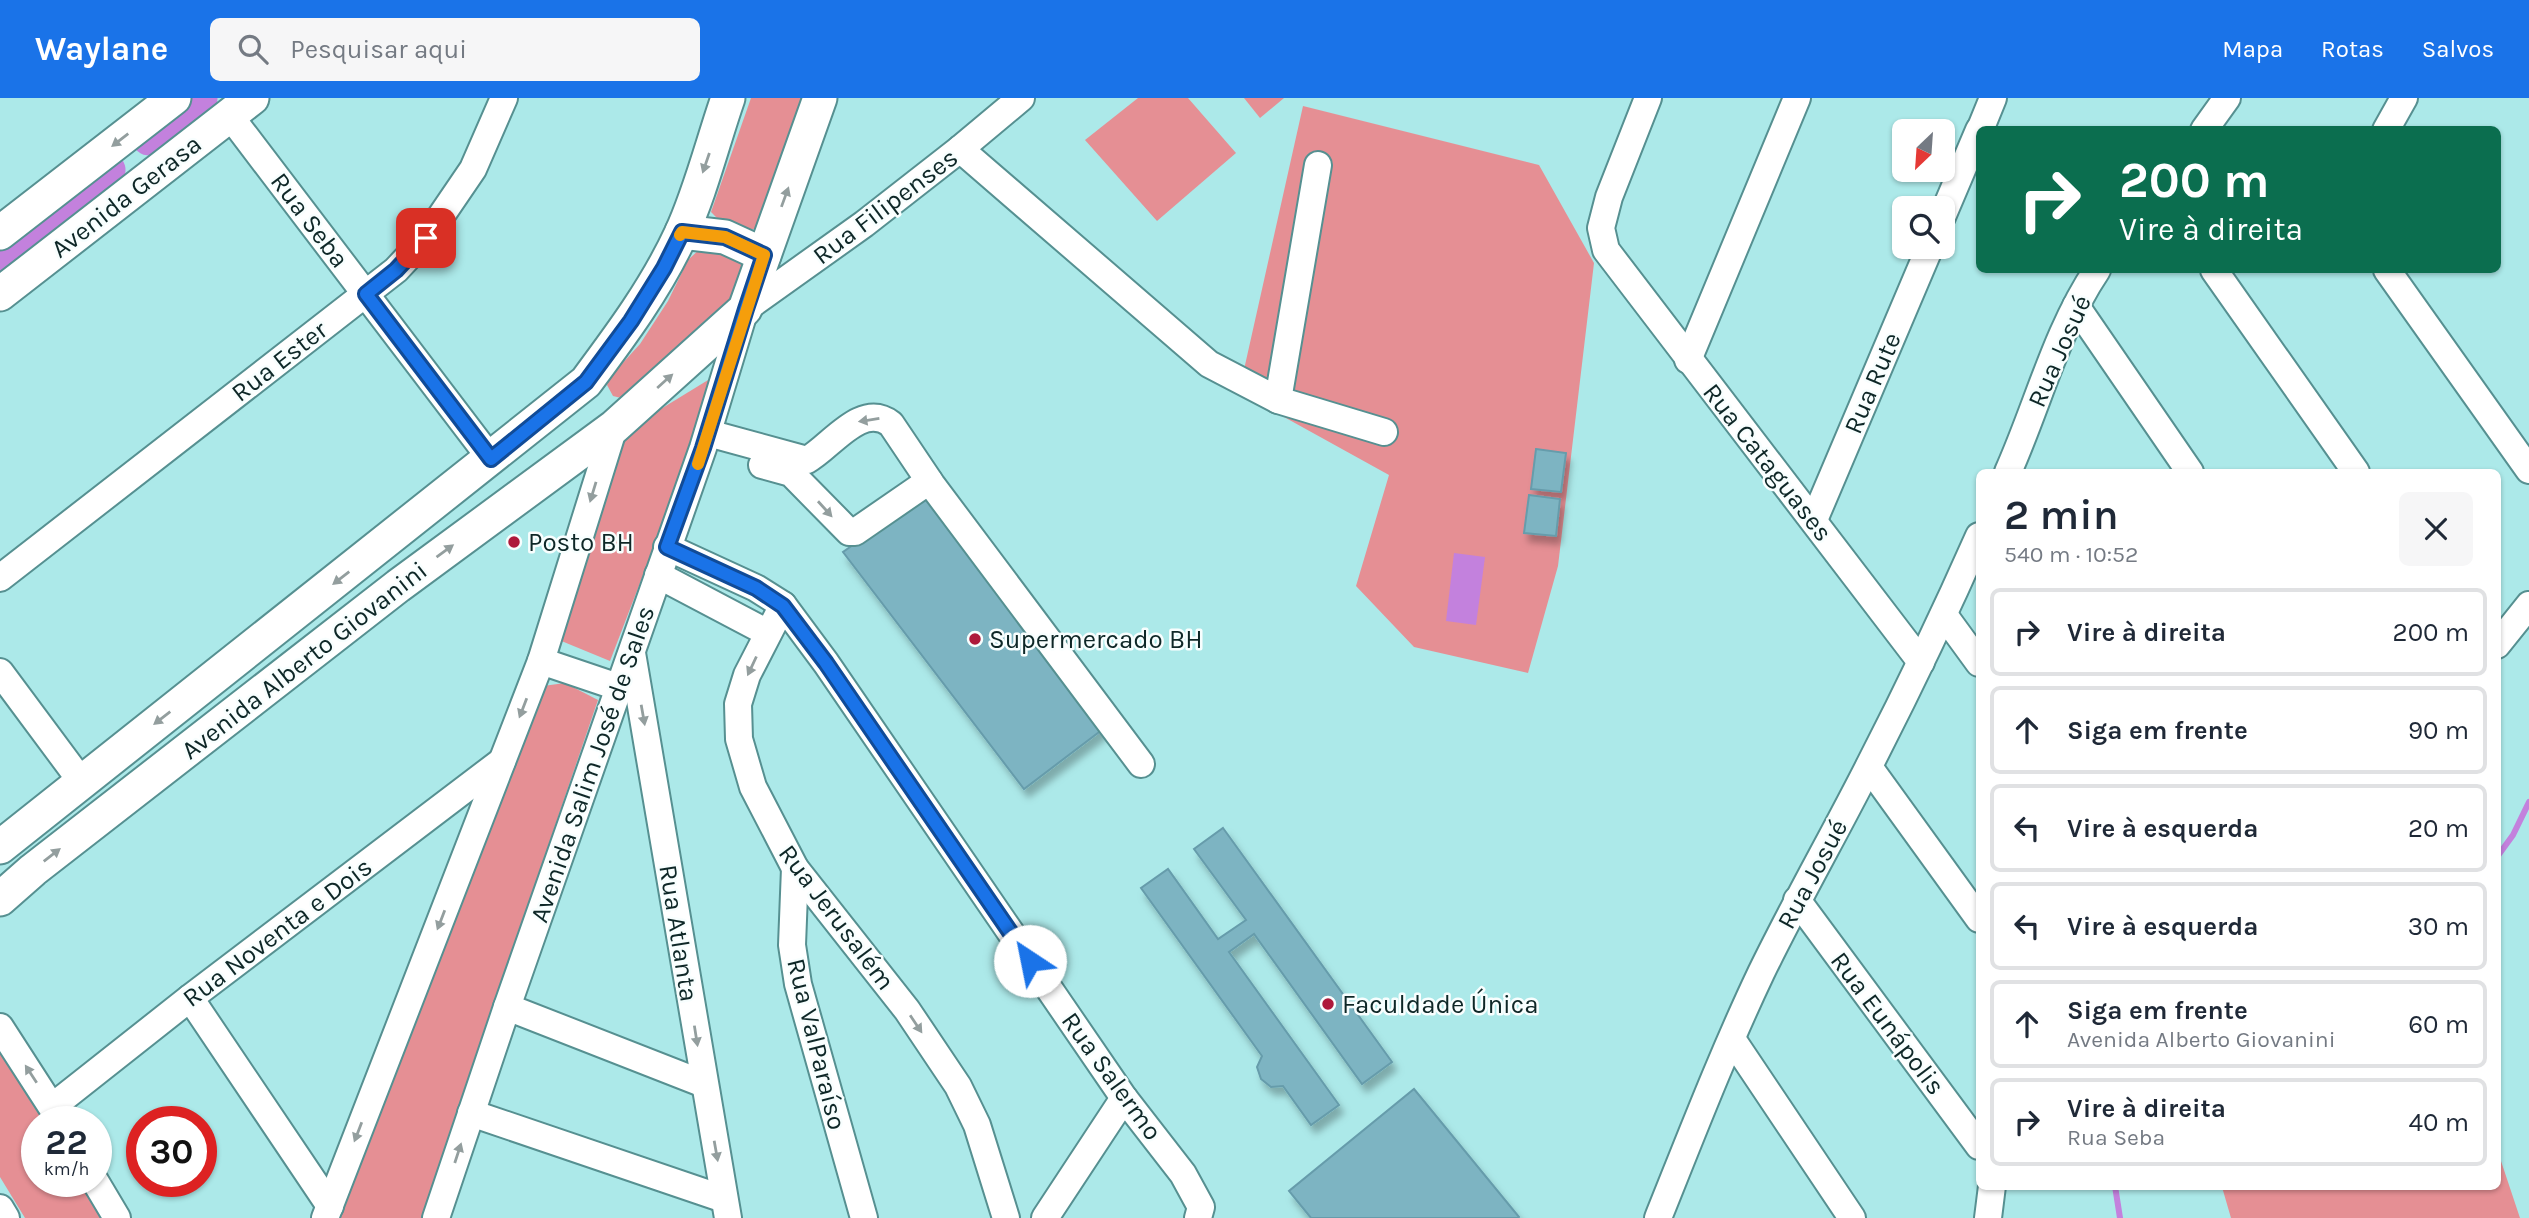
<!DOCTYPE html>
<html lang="pt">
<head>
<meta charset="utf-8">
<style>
	:root { --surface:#fff; --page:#f6f6f7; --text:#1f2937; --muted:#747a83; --line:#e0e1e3; --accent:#1a73e8 }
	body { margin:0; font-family:Karla,sans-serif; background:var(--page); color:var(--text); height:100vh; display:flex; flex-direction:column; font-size:26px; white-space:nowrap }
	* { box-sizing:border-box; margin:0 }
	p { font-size:23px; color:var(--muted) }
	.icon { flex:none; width:38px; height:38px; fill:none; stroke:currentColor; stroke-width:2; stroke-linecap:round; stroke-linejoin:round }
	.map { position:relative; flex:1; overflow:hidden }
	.panel { position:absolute; left:1976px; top:371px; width:525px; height:721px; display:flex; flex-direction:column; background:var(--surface); border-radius:10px; box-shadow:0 2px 5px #0004 }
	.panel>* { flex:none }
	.top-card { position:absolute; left:1976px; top:28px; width:525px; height:147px; border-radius:10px; box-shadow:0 2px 5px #0004; background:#0b6e4f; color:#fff; overflow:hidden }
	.needle { width:46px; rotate:205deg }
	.controls { position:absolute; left:1892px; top:21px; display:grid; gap:14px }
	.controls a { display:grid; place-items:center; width:63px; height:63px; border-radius:10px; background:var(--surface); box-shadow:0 2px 5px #0004; font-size:35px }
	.speed { position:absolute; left:21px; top:1008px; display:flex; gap:14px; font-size:35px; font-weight:700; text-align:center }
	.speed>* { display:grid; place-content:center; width:91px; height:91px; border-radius:50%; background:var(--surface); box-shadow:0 2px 5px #0004; line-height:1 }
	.speed small { font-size:18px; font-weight:400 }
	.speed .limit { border:10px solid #d22; background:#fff; color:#111 }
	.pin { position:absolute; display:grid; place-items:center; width:60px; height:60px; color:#fff; margin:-30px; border-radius:14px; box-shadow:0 4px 10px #0006 }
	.me { position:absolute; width:77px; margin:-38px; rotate:326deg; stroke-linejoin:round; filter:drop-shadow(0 0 5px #0008) }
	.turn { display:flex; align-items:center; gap:24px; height:147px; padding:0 28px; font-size:32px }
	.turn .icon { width:91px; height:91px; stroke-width:2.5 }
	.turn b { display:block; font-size:49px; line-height:60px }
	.round { display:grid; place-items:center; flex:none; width:74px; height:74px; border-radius:10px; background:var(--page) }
	.head { display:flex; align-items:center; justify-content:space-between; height:119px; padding:0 28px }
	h1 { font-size:42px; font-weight:600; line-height:52px }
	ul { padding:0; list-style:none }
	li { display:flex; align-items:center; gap:21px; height:88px; margin:0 14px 10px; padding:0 14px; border:4px solid var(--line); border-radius:10px }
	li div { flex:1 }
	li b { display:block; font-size:26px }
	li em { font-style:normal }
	header { display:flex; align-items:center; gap:42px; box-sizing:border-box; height:98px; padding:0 35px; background:var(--accent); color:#fff }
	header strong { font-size:33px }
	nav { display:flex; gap:38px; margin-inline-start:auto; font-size:24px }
	.search { width:490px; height:63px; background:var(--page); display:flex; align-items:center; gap:18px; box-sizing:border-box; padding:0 24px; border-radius:10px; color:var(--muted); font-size:26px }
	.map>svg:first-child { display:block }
</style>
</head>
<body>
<header>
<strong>Waylane</strong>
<div class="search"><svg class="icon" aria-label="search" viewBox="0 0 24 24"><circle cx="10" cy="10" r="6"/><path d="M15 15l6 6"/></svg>Pesquisar aqui</div>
<nav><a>Mapa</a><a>Rotas</a><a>Salvos</a></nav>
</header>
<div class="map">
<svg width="2529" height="1120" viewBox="0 0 2529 1120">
	<defs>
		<filter id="shadow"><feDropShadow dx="4.5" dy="8" stdDeviation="3.5" flood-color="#0004"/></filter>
	</defs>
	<rect width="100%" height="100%" fill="#ace9e9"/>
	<g fill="#e58f94">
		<path d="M 751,0 L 808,0 L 764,128 C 744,136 726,131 711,114 Z"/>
		<path d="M 1138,0 L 1188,0 L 1236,55 L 1157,123 L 1085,42 Z"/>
		<path d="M 1244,0 L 1284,0 L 1260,20 Z"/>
		<path d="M 1303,8 L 1539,67 L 1594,165 L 1558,468 L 1528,575 L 1414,549 L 1356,488 L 1389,377 L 1239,294 Z"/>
		<path d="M 702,149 L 747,164 L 728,208 L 621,300 L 613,298 L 607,287 L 610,279 L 640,246 L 668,203 L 688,162 Z"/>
		<path d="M 713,279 L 655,446 L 610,563 L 559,542 L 620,336 Z"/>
		<path d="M 565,585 L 598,602 L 421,1120 L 336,1120 L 543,588 Z"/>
		<path d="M 0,955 L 44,1024 L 37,1024 L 37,1083 L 83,1083 L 106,1120 L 25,1120 L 0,1079 Z"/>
		<path d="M 2497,1051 L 2520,1120 L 2231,1120 L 2222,1089 L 2497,1088 Z"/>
	</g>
	<path fill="#c381dd" d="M 1454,455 L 1485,459 L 1476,527 L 1446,523 Z"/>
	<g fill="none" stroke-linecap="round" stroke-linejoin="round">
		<g stroke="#c381dd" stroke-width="6">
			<path d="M 2497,759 L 2513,737 L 2529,704"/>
			<path d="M 2115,1088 L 2120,1120"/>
		</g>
		<g stroke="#c381dd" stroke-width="35">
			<path d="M 149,40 L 200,0"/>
			<path d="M 0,156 L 108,72"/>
		</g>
	</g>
	<g fill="#7db4c2" stroke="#669cab" stroke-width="2" filter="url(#shadow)">
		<path d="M 1536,351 L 1566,355 L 1561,394 L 1531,391 Z"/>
		<path d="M 928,394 L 1107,628 L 1024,691 L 843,454 Z"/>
		<path d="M 1529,397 L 1560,401 L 1556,438 L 1524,435 Z"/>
		<path d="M 1223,730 L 1392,964 L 1362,986 L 1254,836 L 1229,854 L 1339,1007 L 1311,1027 L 1283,988 L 1271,989 L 1261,981 L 1257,969 L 1262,958 L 1141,790 L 1168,771 L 1218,841 L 1246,822 L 1194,751 Z"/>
		<path d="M 1414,991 L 1519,1119 L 1518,1120 L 1311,1120 L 1289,1093 Z"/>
	</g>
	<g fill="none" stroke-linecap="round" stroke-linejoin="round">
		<defs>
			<g id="minor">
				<path d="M 1648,0 L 1609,99 L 1601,130 L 1606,152 L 1921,564"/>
				<path d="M 230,18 L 491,361"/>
				<path d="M 1980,32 L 1993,0"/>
				<path d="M 2204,32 L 2227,0"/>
				<path d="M 2386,32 L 2404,0"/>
				<path d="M 960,51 L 1209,266 L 1278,302 L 1384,334"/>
				<path d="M 1942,119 L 1979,32"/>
				<path d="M 2214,172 L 2356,374"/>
				<path d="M 2387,172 L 2529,372"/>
				<path d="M 2076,208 L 2190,374"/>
				<path d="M 1688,262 L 1797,0"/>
				<path d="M 1278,302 L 1318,67"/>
				<path d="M 708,335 L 807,362 C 831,349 861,303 891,326 L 932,387 L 1141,666"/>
				<path d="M 762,367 L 791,375 L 849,434 L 855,434 L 929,383"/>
				<path d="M 2008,374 C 2038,307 2056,233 2097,172"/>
				<path d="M 1814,422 L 1930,149"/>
				<path d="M 667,449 L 756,490 L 783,507 L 826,565 L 1124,1000 L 1183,1076 L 1201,1109 L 1198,1120"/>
				<path d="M 658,477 L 768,535"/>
				<path d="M 0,480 L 396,172 L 426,140 L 473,71 L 504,0"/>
				<path d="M 783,507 L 747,577 L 738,606 L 739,641 L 753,689 L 795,770 L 907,912 L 958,988 L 977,1027 L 1006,1120"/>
				<path d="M 1944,517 L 1979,565"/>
				<path d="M 2497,547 L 2529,507"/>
				<path d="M 632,555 L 728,1120"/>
				<path d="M 541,563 L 618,589"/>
				<path d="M 0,574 L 81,683"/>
				<path d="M 1869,669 L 1979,821"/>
				<path d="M 795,770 L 792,847 L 798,886 L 864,1120"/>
				<path d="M 1797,802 L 1979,1048"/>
				<path d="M 190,900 L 330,1108"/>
				<path d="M 507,909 L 704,986"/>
				<path d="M 0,929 L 60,1022"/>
				<path d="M 1732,941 L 1852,1120"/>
				<path d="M 52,1009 L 190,900 L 502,663"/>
				<path d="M 471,1015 L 724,1101"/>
				<path d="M 95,1083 L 117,1120"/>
				<path d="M 0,1110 L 6,1120"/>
				<path d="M 325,1120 L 541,563 L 614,329"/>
				<path d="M 436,1120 L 507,909 L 703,350 L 745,211 L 864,126 L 960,51 L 1021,0"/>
				<path d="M 1045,1120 L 1124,1000"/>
				<path d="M 1658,1120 C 1691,1038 1723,955 1761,875 C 1795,805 1834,737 1869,668 C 1908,592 1945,515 1979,438"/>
				<path d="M 1988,1120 L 1992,1088"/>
			</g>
			<g id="major">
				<path d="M 682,134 L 725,139 L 764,157"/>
				<path d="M 0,135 L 174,0"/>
				<path d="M 0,196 L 252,0"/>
				<path d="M 0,749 L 586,284 C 621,237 656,190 681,136 C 700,96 713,43 728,0"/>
				<path d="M 0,801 L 33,772 L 398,488 L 614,329 L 745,211 L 820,0"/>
			</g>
		</defs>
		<use href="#minor" stroke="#569091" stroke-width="30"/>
		<use href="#major" stroke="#569091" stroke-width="37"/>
		<use href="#minor" stroke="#fff" stroke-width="26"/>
		<use href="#major" stroke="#fff" stroke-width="33"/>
	</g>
	<defs><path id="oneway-solid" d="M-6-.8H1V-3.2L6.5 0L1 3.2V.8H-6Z" transform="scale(1.75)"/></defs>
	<g fill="#939e9e">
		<use href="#oneway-solid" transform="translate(120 42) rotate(142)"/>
		<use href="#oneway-solid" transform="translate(706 65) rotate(109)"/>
		<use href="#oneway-solid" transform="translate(785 99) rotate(-70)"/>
		<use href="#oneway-solid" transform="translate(665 283) rotate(-42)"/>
		<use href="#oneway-solid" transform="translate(869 322) rotate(171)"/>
		<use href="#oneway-solid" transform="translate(593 394) rotate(107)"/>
		<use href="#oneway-solid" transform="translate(825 411) rotate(48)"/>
		<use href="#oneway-solid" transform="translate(445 453) rotate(-36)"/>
		<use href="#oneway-solid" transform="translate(341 480) rotate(142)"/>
		<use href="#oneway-solid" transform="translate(752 568) rotate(115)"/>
		<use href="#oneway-solid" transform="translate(523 610) rotate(111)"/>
		<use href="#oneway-solid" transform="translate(643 617) rotate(80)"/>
		<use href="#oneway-solid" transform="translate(162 620) rotate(142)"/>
		<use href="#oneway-solid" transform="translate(52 757) rotate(-38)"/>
		<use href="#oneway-solid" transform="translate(441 822) rotate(111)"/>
		<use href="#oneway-solid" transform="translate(916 926) rotate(56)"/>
		<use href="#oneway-solid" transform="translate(696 938) rotate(81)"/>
		<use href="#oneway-solid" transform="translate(31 976) rotate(-123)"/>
		<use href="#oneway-solid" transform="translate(358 1034) rotate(111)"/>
		<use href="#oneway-solid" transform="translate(716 1053) rotate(80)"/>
		<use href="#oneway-solid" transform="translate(458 1055) rotate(-72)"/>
	</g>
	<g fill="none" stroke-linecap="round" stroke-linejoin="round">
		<defs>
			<path id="route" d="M 426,140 L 396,172 L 366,196 L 491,361 L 586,284 L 631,223 L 664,170 L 682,134 L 725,139 L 764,157 L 746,211 L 703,350 L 667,449 L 756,490 L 783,508 L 826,565 L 1030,863"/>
		</defs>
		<use href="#route" stroke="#114b97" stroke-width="18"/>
		<use href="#route" stroke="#1a73e8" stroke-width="12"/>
		<path stroke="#f59e0b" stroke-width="12" d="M 680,137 L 682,134 L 725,139 L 764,157 L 698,366"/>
	</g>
	<g fill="#ae193b" stroke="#f8fefe" stroke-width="2.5">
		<circle cx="514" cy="444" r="7"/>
		<circle cx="975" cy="541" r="7"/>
		<circle cx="1328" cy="906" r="7"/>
	</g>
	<g text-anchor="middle" stroke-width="5" stroke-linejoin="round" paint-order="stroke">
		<g font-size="26" fill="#0e2727" stroke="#f8fefe">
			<text transform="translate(126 98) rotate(-38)" y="9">Avenida Gerasa</text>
			<text transform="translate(885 108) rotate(-37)" y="9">Rua Filipenses</text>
			<text transform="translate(310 122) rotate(53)" y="9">Rua Seba</text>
			<text transform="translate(2059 253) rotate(-66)" y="9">Rua Josué</text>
			<text transform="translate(279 263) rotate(-38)" y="9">Rua Ester</text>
			<text transform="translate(1872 285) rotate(-67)" y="9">Rua Rute</text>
			<text transform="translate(1768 364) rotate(52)" y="9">Rua Cataguases</text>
			<text transform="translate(304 562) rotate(-38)" y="9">Avenida Alberto Giovanini</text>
			<text transform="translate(592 666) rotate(-71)" y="9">Avenida Salim José de Sales</text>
			<text transform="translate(1812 776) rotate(-62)" y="9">Rua Josué</text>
			<text transform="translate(837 819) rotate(53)" y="9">Rua Jerusalém</text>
			<text transform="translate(277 834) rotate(-37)" y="9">Rua Noventa e Dois</text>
			<text transform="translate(679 835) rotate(81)" y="9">Rua Atlanta</text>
			<text transform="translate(1888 925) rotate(53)" y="9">Rua Eunápolis</text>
			<text transform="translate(817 946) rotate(76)" y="9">Rua ValParaíso</text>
			<text transform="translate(1112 978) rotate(54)" y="9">Rua Salermo</text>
		</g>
		<g font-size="26" fill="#0e2727" stroke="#f8fefe" text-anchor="start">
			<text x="528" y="453">Posto BH</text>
			<text x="989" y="550">Supermercado BH</text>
			<text x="1342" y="915">Faculdade Única</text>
		</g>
	</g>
</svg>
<div class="controls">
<a><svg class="needle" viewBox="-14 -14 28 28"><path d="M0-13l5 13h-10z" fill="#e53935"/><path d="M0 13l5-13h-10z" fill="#747a83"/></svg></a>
<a><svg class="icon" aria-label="search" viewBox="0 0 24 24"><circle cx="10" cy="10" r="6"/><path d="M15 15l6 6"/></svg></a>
</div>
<div class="speed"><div>22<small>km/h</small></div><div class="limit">30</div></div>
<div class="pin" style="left:426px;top:140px;background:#d93025"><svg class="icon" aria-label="arrive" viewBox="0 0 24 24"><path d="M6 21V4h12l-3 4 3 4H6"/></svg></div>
<svg class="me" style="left:1030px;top:863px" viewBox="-20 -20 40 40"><circle r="19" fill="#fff"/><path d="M0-13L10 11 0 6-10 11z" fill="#1a73e8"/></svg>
<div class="top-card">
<div class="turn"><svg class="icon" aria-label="right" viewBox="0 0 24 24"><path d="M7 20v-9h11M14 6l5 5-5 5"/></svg><div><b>200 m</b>Vire à direita</div></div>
</div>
<section class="panel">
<div class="head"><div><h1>2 min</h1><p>540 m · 10:52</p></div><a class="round"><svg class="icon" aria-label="close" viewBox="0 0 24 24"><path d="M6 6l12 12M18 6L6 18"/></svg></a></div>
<ul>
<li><svg class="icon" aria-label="right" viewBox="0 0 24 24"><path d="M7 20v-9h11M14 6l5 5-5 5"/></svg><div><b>Vire à direita</b></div><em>200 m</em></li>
<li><svg class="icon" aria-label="ahead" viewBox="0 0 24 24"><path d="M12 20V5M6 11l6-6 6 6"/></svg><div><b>Siga em frente</b></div><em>90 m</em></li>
<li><svg class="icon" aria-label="left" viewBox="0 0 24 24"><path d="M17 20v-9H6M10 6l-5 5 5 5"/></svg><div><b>Vire à esquerda</b></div><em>20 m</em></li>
<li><svg class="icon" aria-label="left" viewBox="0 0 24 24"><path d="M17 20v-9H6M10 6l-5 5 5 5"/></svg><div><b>Vire à esquerda</b></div><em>30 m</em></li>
<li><svg class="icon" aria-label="ahead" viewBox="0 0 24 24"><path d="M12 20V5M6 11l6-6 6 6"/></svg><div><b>Siga em frente</b><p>Avenida Alberto Giovanini</p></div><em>60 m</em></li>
<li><svg class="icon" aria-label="right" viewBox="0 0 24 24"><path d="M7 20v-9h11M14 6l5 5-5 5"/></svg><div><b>Vire à direita</b><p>Rua Seba</p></div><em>40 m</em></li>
</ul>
</section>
</div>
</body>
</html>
